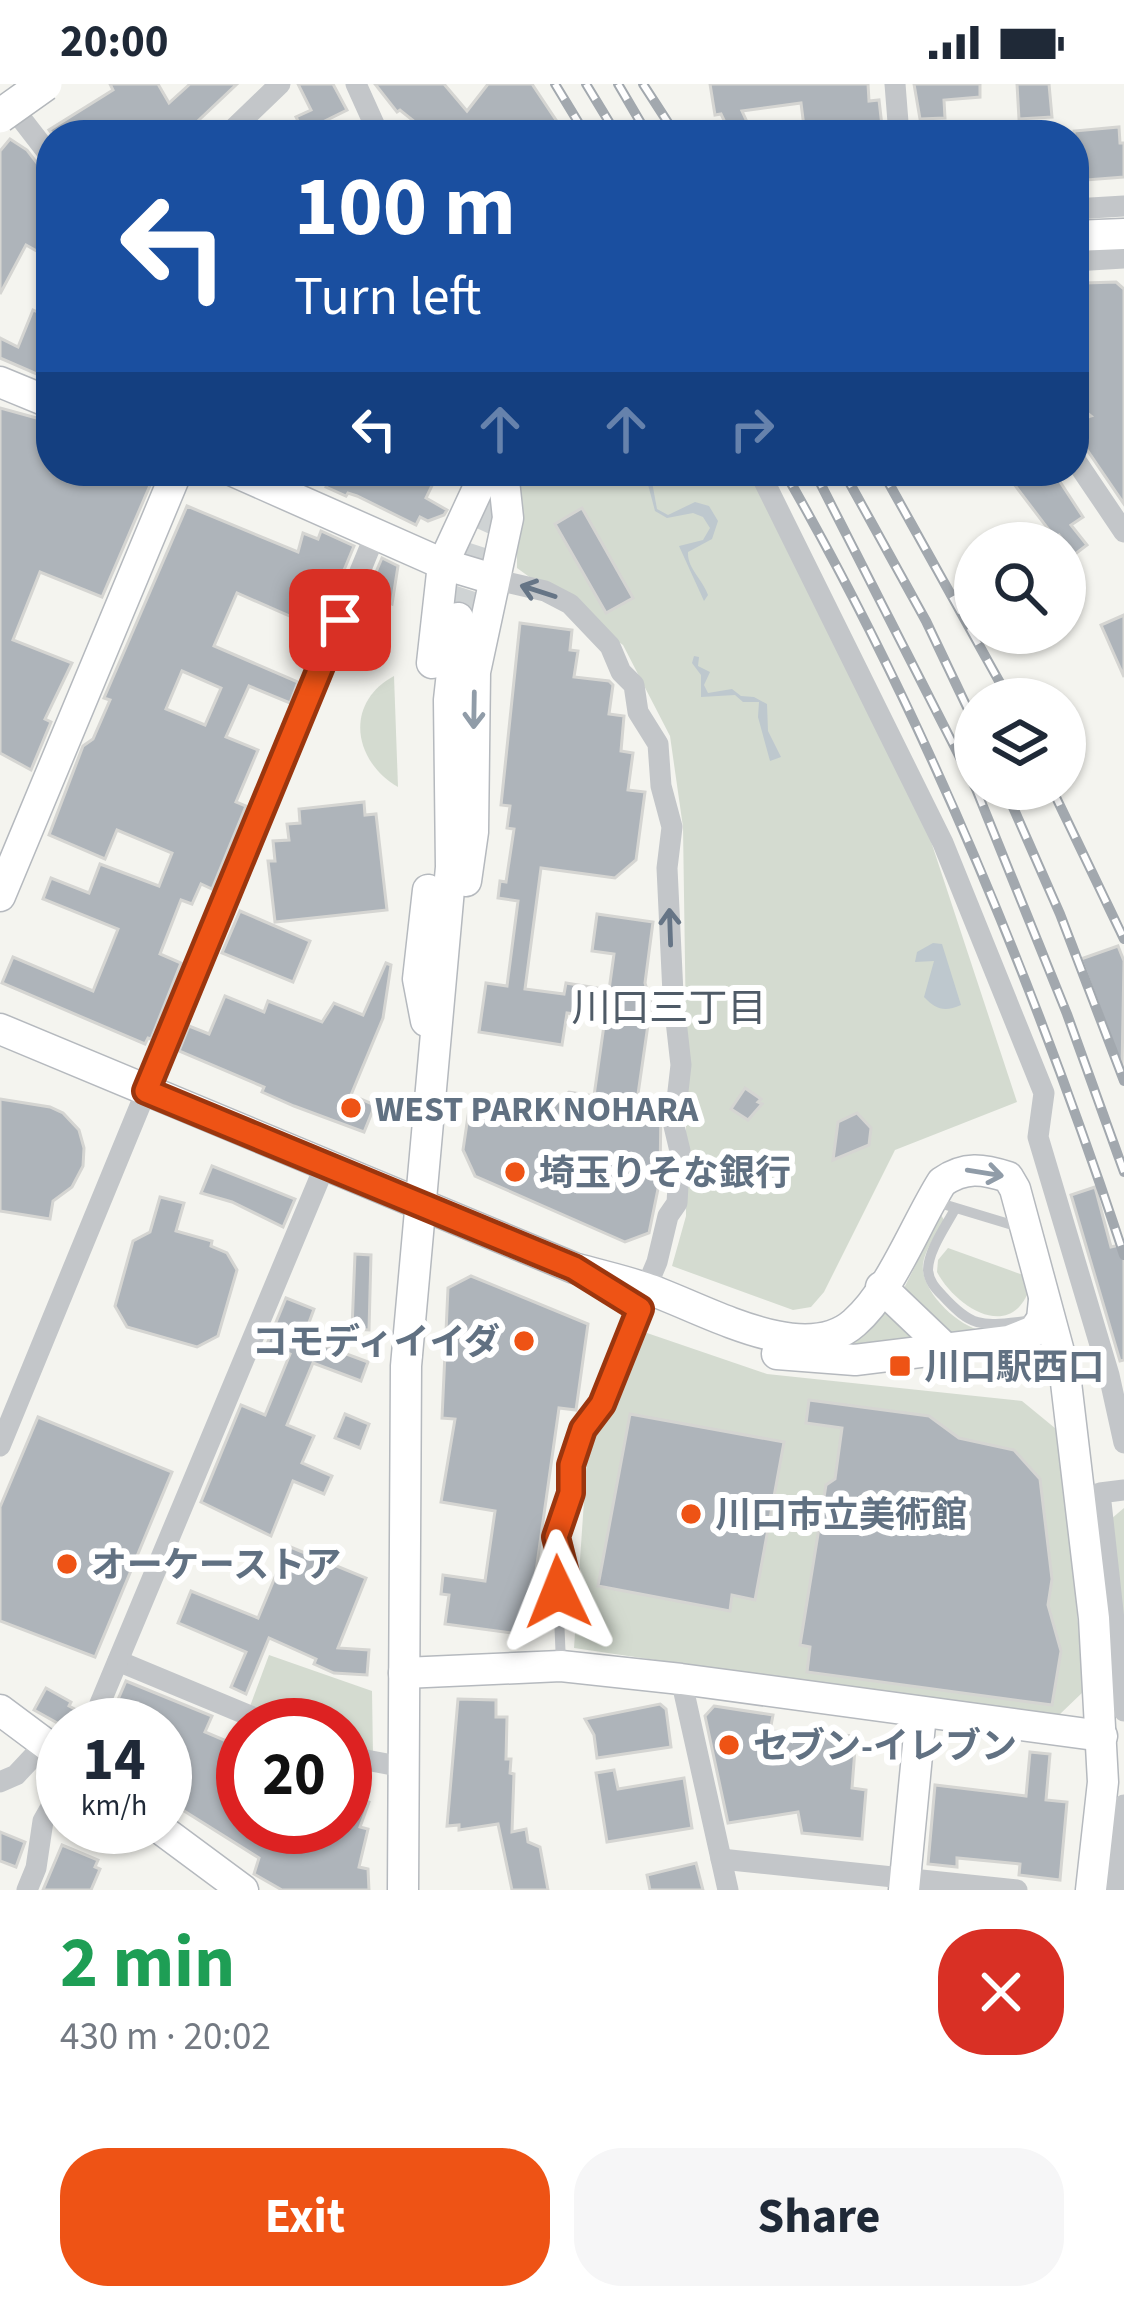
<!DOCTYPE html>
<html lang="en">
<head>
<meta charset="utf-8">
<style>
	:root { --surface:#fff; --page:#f6f6f7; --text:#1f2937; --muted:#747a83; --accent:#ee5315 }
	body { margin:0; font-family:"Source Sans 3","Noto Sans JP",sans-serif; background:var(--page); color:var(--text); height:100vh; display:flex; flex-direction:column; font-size:45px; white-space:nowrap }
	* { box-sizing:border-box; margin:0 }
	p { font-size:39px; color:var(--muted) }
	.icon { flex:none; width:66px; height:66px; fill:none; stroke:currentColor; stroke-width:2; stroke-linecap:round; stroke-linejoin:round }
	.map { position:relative; height:1806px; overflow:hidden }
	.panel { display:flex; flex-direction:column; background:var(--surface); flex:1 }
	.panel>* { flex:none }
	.hud { position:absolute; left:36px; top:36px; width:1053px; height:366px; border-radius:48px; box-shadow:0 3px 9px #0004; background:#1a4fa0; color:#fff; overflow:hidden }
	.tools { position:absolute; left:954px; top:438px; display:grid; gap:24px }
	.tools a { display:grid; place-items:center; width:132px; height:132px; border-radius:50%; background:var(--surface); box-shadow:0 3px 9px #0004; font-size:60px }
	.speed { position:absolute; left:36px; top:1614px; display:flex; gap:24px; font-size:60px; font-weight:700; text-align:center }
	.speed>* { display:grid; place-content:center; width:156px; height:156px; border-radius:50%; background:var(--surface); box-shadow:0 3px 9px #0004; line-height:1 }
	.speed small { font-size:30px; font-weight:400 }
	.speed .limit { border:18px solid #d22; background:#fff; color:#111 }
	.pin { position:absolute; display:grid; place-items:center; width:102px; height:102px; color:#fff; margin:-51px; border-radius:24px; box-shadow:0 6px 18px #0006 }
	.me { position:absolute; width:132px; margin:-66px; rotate:358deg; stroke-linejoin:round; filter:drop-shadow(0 0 9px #0008) }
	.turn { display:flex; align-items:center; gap:42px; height:252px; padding:0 60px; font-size:54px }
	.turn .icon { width:156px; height:156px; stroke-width:2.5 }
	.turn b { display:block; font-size:84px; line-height:102px }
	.lanes { display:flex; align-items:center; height:114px; padding:0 60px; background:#0003; justify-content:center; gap:60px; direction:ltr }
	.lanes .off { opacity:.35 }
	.round { display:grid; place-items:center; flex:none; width:126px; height:126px; border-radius:48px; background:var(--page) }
	.head { display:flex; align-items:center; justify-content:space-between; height:204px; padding:0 60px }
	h1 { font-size:72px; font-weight:700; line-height:90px; color:#1e9e55 }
	.action { display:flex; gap:24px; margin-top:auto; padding:24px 60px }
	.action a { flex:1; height:138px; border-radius:48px; background:var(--accent); color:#fff; font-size:48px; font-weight:700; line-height:138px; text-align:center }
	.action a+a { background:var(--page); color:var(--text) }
	.status { display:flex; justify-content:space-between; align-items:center; height:84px; padding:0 60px; background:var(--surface); direction:ltr }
	.status svg { height:33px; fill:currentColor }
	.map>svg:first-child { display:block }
</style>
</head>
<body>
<div class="status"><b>20:00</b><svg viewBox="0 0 49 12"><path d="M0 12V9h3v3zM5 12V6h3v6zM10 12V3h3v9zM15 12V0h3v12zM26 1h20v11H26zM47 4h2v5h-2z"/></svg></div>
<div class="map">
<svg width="1124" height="1806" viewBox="0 0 1124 1806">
	<rect width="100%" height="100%" fill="#f4f4ef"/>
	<g fill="#d4dbd0">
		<path d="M 513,387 L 753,387 L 919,721 L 1017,1018 L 895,1066 L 824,1208 L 811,1223 L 793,1226 L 672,1182 L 686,1132 L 686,946 L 683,743 L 670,652 L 623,561 L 517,484 L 517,399 Z"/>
		<path d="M 394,592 L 398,703 C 353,677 344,619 394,592 Z"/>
		<path d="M 941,1131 L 944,1136 C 937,1149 925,1165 923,1180 C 920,1207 958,1242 982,1247 L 952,1254 L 903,1206 Z"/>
		<path d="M 948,1164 L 1026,1192 L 1030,1203 C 1012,1259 956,1224 937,1188 L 938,1176 Z"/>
		<path d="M 887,1223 L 930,1258 L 830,1270 L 873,1242 Z"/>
		<path d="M 647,1249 L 767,1290 L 1022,1317 L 1061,1349 L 1084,1607 L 1059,1631 L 1049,1634 L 574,1564 L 587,1373 L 636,1253 Z"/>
		<path d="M 1124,1424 L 1124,1548 L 1111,1435 Z"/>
		<path d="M 269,1571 L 372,1607 L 373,1672 L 345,1662 L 345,1641 L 291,1641 L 249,1625 Z"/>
	</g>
	<g fill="#bec8ce">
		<path d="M 640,387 L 650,387 L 657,425 L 668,431 L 695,418 L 709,422 L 718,437 L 712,455 L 688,468 C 687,484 703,496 708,511 L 704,517 L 679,462 L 703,456 L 710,444 L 703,433 L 693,429 L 667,434 L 655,427 L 646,393 Z"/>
		<path d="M 694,572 L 699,573 L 698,582 L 710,588 L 704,601 L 708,609 L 732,605 L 741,612 L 754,613 L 767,620 L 768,647 L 781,673 L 770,677 L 758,633 L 759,618 L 743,618 L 735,611 L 701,613 L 701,591 L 692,579 Z"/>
		<path d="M 933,859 L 942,860 L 961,921 C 945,928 936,926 924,913 L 934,877 L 915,878 L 917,868 Z"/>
	</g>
	<g fill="#aeb4ba" stroke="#d5d5d2" stroke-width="3" fill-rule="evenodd">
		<path d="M 110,0 L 158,0 L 169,19 L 190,0 L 237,0 L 183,51 L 107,51 L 97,40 L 90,42 L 86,51 L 53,51 L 49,46 L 113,6 Z"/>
		<path d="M 298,0 L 333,0 L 347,26 L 321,39 L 327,51 L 305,51 L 296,33 L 311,26 Z"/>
		<path d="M 375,0 L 444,0 L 467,27 L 488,0 L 532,0 L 566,51 L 431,51 L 400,26 L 397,28 Z"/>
		<path d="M 710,0 L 868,0 L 869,17 L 879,16 L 882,42 L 847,47 L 847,51 L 805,51 L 801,19 L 742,27 L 753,51 L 731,51 L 721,30 L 715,31 Z"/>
		<path d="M 914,0 L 980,0 L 980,13 L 944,16 L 945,34 L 920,35 Z"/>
		<path d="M 1017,0 L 1049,0 L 1052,33 L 1019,35 Z"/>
		<path d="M 1119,43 L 1120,59 L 1124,59 L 1124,93 L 1074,97 L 1074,47 Z"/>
		<path d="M 10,55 L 27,66 L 51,97 L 51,175 L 26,161 L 0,210 L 0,67 Z"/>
		<path d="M 1116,198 L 1124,205 L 1124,420 L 1081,357 L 1074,338 L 1091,332 L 1074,319 L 1074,212 L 1085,199 Z"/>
		<path d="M 33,226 L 51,234 L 51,261 L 39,291 L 0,274 L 0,254 L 18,263 Z"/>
		<path d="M 0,324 L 51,338 L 51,387 L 92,387 L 115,396 L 120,387 L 151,399 L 102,513 L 40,488 L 13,556 L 72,579 L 45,635 L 51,638 L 31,686 L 0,669 Z"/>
		<path d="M 333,387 L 439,387 L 426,414 L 447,426 L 444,431 L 428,437 L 420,433 L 416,441 L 357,412 L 348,409 L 346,412 L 326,403 Z"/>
		<path d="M 1004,387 L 1053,387 L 1083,433 L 1071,441 L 1087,461 L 1074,471 L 1059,451 L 1055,454 Z"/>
		<path d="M 187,422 L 298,468 L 303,449 L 318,455 L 321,447 L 354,462 L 317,551 L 300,544 L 303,538 L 237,509 L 214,562 L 298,598 L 290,619 L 249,602 L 226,653 L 258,666 L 236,718 L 246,722 L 212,805 L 201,800 L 192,820 L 181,816 L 160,870 L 181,879 L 151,955 L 148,954 L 145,960 L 2,899 L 13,873 L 93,907 L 118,845 L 43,815 L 51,794 L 89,809 L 100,780 L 159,802 L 172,769 L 117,746 L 105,775 L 49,751 L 83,662 L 93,655 L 110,616 L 104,614 ZM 182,587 L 221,604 L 205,641 L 166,625 Z"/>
		<path d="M 582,424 L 633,514 L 606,529 L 555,440 Z"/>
		<path d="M 382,474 L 398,482 L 392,520 L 367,509 Z"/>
		<path d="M 1124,531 L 1124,593 L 1101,541 Z"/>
		<path d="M 520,539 L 572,546 L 570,566 L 578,567 L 574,593 L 609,597 L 613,601 L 609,630 L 624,632 L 621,667 L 633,669 L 628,706 L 645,708 L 636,776 L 615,794 L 541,784 L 525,905 L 564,910 L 566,899 L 609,906 L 614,870 L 592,867 L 597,830 L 653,838 L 645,899 L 647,906 L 653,906 L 637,1017 L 661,1021 L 660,1095 L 649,1149 L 625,1158 L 475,1092 L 463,1066 L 471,1012 L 551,1024 L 569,1008 L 594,1012 L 605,934 L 567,929 L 562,961 L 479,948 L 486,899 L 507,902 L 518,817 L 498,814 L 500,797 L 506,798 L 514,745 L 507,744 L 510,722 L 501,721 Z"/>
		<path d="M 364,718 L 365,731 L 376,730 L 387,826 L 275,838 L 268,777 L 275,777 L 273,757 L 289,756 L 287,740 L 300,739 L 299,725 Z"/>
		<path d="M 240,827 L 310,857 L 293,898 L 222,869 Z"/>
		<path d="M 1118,862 L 1124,877 L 1122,985 L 1081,875 Z"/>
		<path d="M 386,879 L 391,881 L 383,934 L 351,1011 L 375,1021 L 364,1048 L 294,1022 L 262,1008 L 264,1003 L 179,967 L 189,942 L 209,950 L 225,912 L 264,928 L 268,917 L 322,938 L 334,919 L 363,931 Z"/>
		<path d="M 745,1004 L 761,1015 L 758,1018 L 762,1020 L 748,1036 L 731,1025 Z"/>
		<path d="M 0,1015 L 50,1023 L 63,1029 L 79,1046 L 84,1064 L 83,1082 L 72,1103 L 53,1117 L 50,1135 L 0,1127 Z"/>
		<path d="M 857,1029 L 871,1044 L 869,1061 L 833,1076 L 838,1038 Z"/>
		<path d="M 212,1082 L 295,1115 L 283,1143 L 232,1118 L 201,1109 Z"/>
		<path d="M 1095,1103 L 1111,1163 L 1124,1160 L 1124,1276 L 1120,1277 L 1071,1111 Z"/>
		<path d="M 160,1113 L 184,1119 L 176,1147 L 212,1157 L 211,1162 L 227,1169 L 237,1186 L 218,1252 L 197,1263 L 127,1243 L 115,1222 L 133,1157 L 150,1148 Z"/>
		<path d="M 355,1170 L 371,1171 L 369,1246 L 352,1245 Z"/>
		<path d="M 471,1192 L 588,1240 L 576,1326 L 559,1324 L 527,1551 L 445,1540 L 449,1511 L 441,1510 L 443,1491 L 485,1497 L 495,1427 L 441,1418 L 455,1335 L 442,1334 L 448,1204 Z"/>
		<path d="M 286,1214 L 314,1225 L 307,1244 L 274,1243 L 368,1278 L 361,1297 L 313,1279 L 287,1341 L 314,1352 L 302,1379 L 332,1392 L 324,1410 L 293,1397 L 271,1452 L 201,1418 L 241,1321 L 265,1331 L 290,1270 L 267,1260 Z"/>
		<path d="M 809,1316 L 929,1332 L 959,1354 L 1014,1366 L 1040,1395 L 1052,1495 L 1048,1521 L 1061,1567 L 1052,1621 L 807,1588 L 810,1563 L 800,1561 L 826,1401 L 835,1395 L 842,1344 L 806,1339 Z"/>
		<path d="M 345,1330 L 369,1340 L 360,1364 L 335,1354 Z"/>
		<path d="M 630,1330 L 784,1358 L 755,1516 L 732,1511 L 730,1527 L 598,1502 Z"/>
		<path d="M 38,1333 L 172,1388 L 95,1573 L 0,1537 L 0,1423 Z"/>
		<path d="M 288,1462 L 366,1494 L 338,1564 L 369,1566 L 367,1591 L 334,1589 L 314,1580 L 316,1575 L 269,1554 L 246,1610 L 231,1603 L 246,1568 L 178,1539 L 191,1507 L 258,1534 Z"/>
		<path d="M 126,1597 L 212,1632 L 205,1648 L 243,1664 L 243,1743 L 345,1743 L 345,1687 L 368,1692 L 364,1716 L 369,1718 L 360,1743 L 368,1745 L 359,1783 L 368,1785 L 369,1806 L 282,1806 L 254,1790 L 259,1774 L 165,1715 L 165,1641 L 107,1641 Z"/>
		<path d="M 46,1604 L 71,1618 L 69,1622 L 80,1628 L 76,1641 L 61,1641 L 34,1626 Z"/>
		<path d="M 458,1615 L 496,1616 L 496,1633 L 507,1633 L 506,1675 L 511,1675 L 510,1689 L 514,1690 L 512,1748 L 526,1745 L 528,1758 L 540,1763 L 548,1806 L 512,1806 L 498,1740 L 459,1746 L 459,1741 L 447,1742 Z"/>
		<path d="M 660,1620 L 666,1625 L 671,1663 L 597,1674 L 594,1651 L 585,1635 Z"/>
		<path d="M 714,1622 L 773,1631 L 770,1647 L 856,1652 L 852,1704 L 866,1706 L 862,1755 L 802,1749 L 798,1728 L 728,1739 L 705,1632 Z"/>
		<path d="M 1030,1668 L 1050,1670 L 1046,1716 L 1067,1718 L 1060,1796 L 1019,1791 L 1020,1780 L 957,1774 L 957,1783 L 928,1780 L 935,1701 L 1026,1712 Z"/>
		<path d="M 614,1686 L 618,1705 L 684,1694 L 692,1744 L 607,1758 L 596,1689 Z"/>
		<path d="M 0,1748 L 25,1758 L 16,1783 L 0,1777 Z"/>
		<path d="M 62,1761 L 98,1776 L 95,1783 L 100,1785 L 91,1806 L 43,1806 Z"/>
		<path d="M 696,1779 L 703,1806 L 650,1806 L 647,1791 Z"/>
	</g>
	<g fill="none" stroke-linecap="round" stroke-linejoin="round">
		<path stroke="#cfd3d4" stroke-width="30" stroke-dasharray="30 15" stroke-linecap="butt" d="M 458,534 L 483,457 L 508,403"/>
		<defs>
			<g id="secondary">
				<path d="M 1074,152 L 1124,150"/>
				<path d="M 0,298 L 51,319"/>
				<path d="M 233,387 L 443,480 L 493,495"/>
				<path d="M 432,579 L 443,480 L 486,387"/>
				<path d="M 466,797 L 473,748 L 475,588 L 508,434 L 503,387"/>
				<path d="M 0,812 L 177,387"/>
				<path d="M 426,937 L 418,895 L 428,806"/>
				<path d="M 0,945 L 574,1184 C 598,1191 622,1196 645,1204 C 700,1222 802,1285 854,1239 C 891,1207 916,1139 942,1098 C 965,1082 983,1085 1008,1093 L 1015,1105 L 1065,1290 L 1094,1534 L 1103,1698 L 1091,1806"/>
				<path d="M 881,1203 L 945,1264"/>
				<path d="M 777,1270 L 855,1276 L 1009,1257 L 1034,1247 L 1042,1235 L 1044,1216"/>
				<path d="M 404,1589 L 561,1582 L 681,1595 L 1102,1652"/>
				<path d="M 0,1626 L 63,1673"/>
				<path d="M 158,1743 L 243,1806"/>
				<path d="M 403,1806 L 406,1282 L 451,783 L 449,616 L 458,534"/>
				<path d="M 904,1806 L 921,1630"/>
			</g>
		</defs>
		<use href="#secondary" stroke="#b5b9be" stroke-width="33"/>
		<g stroke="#c3c6c9" stroke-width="10">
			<path d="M 763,41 L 768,51"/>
			<path d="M 96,50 L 97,51"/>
			<path d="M 933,1117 L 1019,1143"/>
			<path d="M 955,1125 C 946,1142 928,1167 928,1186 C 929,1197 935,1204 942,1211 C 973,1245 982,1242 1027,1237"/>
			<path d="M 561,1579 L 558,1508 L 565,1493 L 556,1453 L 571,1410 L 571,1381 L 583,1345 L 601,1320 L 639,1224"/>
		</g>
		<g stroke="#c3c6c9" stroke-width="21">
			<path d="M 356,0 L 379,51"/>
			<path d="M 895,0 L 899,51"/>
			<path d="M 3,22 L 20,33 L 51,73"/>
			<path d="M 227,51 L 280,0"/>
			<path d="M 1074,125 L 1124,122"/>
			<path d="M 1074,177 L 1124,174"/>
			<path d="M 1074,374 L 1124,448"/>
			<path d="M 759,387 L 943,759 L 1044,1009 L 1038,1053 L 1109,1291 L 1124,1359"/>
			<path d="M 493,495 L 545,507 L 570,520 L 610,562 L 621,588 L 634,601 L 638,628 L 658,660 L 661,702 L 672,743 L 667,784 L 673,910 L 681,981 L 674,1042 L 680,1067 L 677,1119 L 668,1132 L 657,1178 L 646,1204"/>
			<path d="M 0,1362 L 375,451"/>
			<path d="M 1124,1406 L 1100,1409 L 1124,1627"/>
			<path d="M 118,1577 L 272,1641"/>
			<path d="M 681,1595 L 728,1806"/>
			<path d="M 91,1641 L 326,1079"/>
			<path d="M 345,1672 L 403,1683"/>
			<path d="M 0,1698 L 16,1691 L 45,1660"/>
			<path d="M 721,1775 L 1017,1806"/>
			<path d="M 27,1806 L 36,1784 L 43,1737 L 63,1702"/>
			<path d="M 1117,1806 L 1124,1721"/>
		</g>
		<use href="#secondary" stroke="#fff" stroke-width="30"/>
		<defs>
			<g id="rail">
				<path d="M 555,0 L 586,51"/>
				<path d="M 586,0 L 617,51"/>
				<path d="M 618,0 L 648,51"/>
				<path d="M 643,0 L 676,51"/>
				<path d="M 784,387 C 926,634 1035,902 1124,1171"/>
				<path d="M 814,387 L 975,703"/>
				<path d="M 843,387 L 926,537 L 975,640"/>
				<path d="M 882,387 L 1009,615"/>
				<path d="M 976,705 L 1067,930 L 1124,1088"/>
				<path d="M 1005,705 L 1060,830 L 1124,997"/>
				<path d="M 1052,705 L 1124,855"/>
			</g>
		</defs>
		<use href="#rail" stroke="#a2a8ae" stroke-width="10"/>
		<use href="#rail" stroke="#fff" stroke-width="6" stroke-dasharray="18" stroke-linecap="butt"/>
		<defs>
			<path id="primary-bridge" d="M 0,32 L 45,0"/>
		</defs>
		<use href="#primary-bridge" stroke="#b3b7bb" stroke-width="36" stroke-linecap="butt"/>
		<use href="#primary-bridge" stroke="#fff" stroke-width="33"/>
	</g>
	<defs><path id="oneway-shaft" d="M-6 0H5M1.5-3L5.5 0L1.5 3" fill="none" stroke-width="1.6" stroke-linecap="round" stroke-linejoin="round" transform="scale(3)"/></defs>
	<g stroke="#667586">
		<use href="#oneway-shaft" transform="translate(538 507) rotate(-162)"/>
		<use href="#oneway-shaft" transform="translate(670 843) rotate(-92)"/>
	</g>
	<g stroke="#909ca8">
		<use href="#oneway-shaft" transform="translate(474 626) rotate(91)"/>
		<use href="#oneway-shaft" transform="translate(985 1089) rotate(9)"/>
	</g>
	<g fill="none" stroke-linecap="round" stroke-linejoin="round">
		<defs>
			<path id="route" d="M 340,536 L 146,1007 L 574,1184 L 640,1225 L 602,1320 L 583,1345 L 571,1381 L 571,1409 L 556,1453 L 566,1493 L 558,1508"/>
		</defs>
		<use href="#route" stroke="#9b360e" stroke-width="30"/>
		<use href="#route" stroke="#ee5315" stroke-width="21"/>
	</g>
	<g fill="#ee5315" stroke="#fff" stroke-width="4.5">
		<circle cx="351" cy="1024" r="12"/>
		<circle cx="515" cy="1088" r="12"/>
		<circle cx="524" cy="1257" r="12"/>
		<rect x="888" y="1270" width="24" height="24" rx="6"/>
		<circle cx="691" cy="1430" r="12"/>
		<circle cx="67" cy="1480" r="12"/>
		<circle cx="729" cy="1661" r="12"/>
	</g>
	<g text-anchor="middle" stroke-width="12" stroke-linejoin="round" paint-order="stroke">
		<g font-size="36" font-weight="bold" fill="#617182" stroke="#fff" text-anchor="start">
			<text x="375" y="1037">WEST PARK NOHARA</text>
			<text x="539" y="1101">埼玉りそな銀行</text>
			<text x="500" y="1270" text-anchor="end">コモディイイダ</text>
			<text x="924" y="1295">川口駅西口</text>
			<text x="715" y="1443">川口市立美術館</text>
			<text x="91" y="1493">オーケーストア</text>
			<text x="753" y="1674">セブン-イレブン</text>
		</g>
		<g font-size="39" fill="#4f5b67" stroke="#fff">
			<text x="669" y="937">川口三丁目</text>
		</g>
	</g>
</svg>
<div class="tools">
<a><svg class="icon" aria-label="search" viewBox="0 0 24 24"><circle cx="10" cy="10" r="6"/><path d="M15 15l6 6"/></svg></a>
<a><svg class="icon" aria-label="layers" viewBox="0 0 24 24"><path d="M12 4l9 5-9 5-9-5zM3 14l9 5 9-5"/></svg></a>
</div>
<div class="speed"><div>14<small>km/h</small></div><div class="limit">20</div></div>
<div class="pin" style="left:340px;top:536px;background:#d93025"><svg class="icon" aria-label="arrive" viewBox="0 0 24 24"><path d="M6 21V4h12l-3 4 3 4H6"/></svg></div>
<svg class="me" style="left:558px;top:1508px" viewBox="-20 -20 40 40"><path d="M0-17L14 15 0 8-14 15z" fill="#ee5315" stroke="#fff" stroke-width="4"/></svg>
<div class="hud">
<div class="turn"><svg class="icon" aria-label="left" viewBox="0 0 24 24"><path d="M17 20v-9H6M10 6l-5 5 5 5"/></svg><div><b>100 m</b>Turn left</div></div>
<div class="lanes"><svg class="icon" aria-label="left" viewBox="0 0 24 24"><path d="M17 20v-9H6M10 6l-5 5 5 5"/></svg><svg class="icon off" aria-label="ahead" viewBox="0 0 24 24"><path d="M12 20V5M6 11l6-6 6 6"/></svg><svg class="icon off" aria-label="ahead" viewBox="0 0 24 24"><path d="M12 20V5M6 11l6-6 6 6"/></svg><svg class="icon off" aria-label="right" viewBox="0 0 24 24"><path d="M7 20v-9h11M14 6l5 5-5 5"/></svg></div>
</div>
</div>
<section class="panel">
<div class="head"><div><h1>2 min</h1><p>430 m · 20:02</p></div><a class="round" style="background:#d93025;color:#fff"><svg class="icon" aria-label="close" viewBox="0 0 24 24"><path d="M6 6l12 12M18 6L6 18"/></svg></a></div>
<div class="action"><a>Exit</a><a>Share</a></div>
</section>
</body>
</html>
